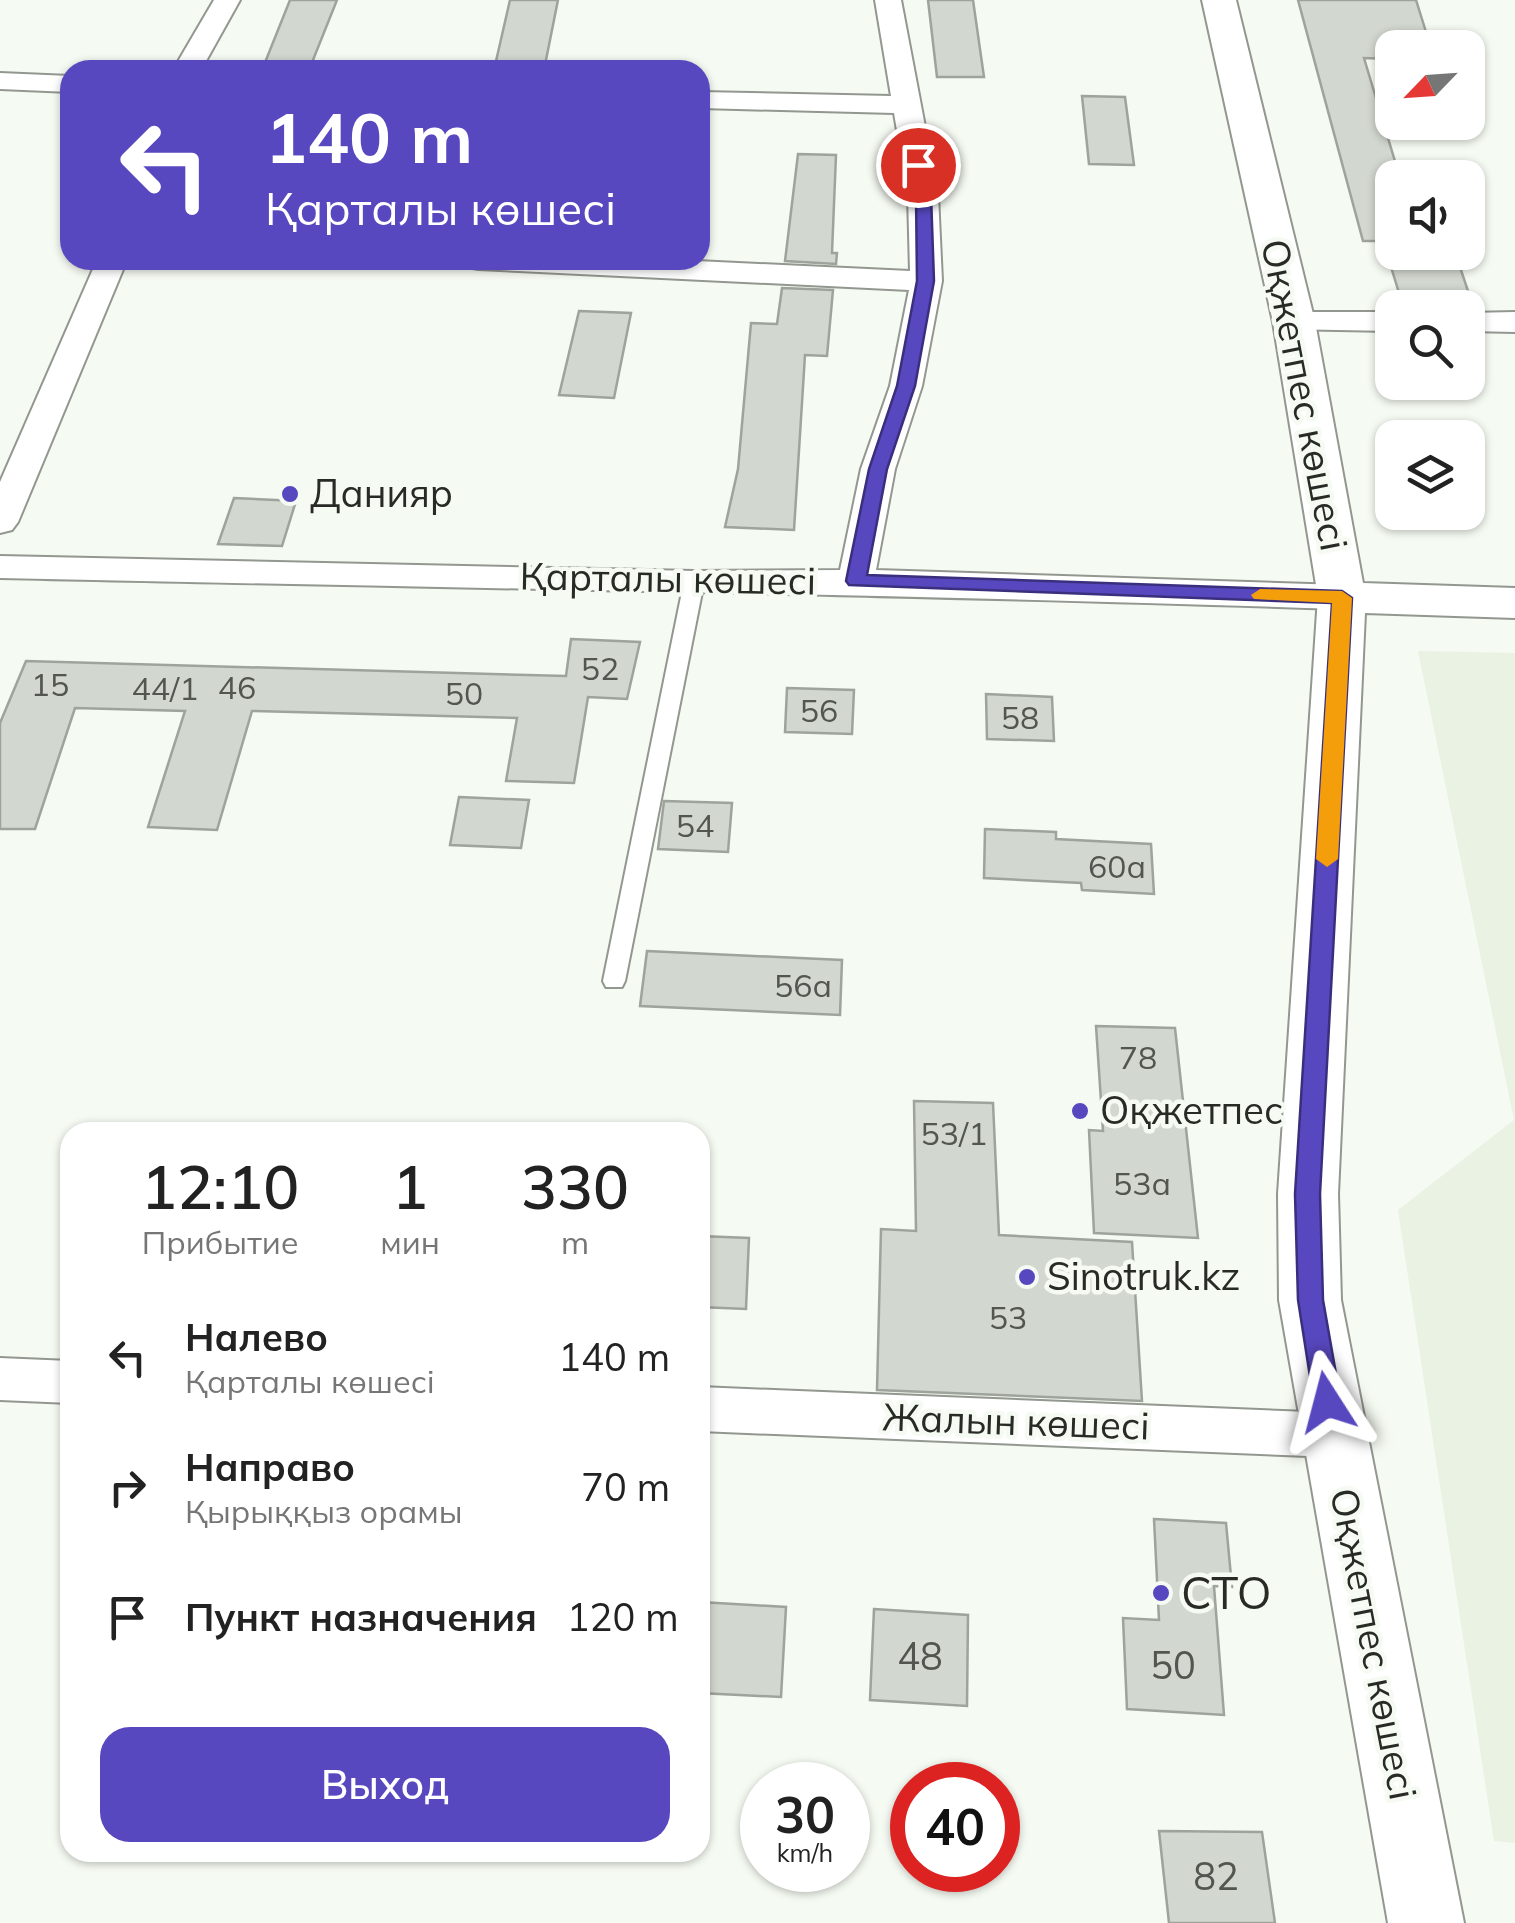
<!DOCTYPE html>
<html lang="ru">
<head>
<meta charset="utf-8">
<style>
	:root { --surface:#fff; --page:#f2f2f2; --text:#222; --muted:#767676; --accent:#5848c0 }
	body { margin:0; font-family:Mulish,sans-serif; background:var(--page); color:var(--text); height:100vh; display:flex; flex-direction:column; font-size:38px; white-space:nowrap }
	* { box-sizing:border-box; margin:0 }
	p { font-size:32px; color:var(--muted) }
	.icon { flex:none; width:55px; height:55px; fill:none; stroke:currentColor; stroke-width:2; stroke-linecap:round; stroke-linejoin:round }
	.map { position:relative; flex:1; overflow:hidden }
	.details { position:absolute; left:60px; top:1122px; width:650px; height:740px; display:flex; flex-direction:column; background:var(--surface); border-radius:30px; box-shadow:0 2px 8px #0004 }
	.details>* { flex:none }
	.banner { position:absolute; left:60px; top:60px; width:650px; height:210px; border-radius:30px; box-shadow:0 2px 8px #0004; background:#5848c0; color:#fff; overflow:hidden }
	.needle { width:65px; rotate:245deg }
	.buttons { position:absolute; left:1375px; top:30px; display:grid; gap:20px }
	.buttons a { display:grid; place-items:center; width:110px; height:110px; border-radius:20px; background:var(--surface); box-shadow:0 2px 8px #0004; font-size:50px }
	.speed { position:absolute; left:740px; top:1762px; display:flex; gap:20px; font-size:50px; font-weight:700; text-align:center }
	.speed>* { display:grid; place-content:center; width:130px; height:130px; border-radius:50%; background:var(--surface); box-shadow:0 2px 8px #0004; line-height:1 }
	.speed small { font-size:25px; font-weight:400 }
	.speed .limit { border:15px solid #d22; background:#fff; color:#111 }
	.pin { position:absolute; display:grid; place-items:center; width:85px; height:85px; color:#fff; margin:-42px; border:5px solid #fff; border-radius:50%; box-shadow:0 2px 10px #0007 }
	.me { position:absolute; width:110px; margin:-55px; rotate:351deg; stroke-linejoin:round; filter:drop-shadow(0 0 8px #0008) }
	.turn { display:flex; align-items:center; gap:35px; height:210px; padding:0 40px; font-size:45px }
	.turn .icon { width:130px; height:130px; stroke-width:2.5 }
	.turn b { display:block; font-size:70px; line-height:85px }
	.eta { display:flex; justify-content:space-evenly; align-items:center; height:170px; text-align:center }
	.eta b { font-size:60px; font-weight:600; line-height:70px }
	.primary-button { display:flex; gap:20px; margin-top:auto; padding:20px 40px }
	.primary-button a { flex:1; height:115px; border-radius:30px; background:var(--accent); color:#fff; font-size:40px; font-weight:600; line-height:115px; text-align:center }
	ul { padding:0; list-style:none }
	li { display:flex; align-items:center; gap:30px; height:130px; padding:0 40px }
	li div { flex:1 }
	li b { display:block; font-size:38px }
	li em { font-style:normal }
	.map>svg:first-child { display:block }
</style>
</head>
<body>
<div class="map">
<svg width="1515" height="1923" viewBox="0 0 1515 1923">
	<rect width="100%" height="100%" fill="#f5faf2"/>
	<path fill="#e9f2e3" d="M 1418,651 L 1515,653 L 1515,1843 L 1494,1841 L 1398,1210 L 1514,1120 Z"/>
	<g fill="#d2d7cf" stroke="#9ea39b" stroke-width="2.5">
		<path d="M 290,0 L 337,0 L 309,70 L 262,70 Z"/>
		<path d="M 510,0 L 558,0 L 544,70 L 494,70 Z"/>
		<path d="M 928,0 L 973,0 L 984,77 L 937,77 Z"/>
		<path d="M 1298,0 L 1416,0 L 1431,48 L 1392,48 L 1392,59 L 1364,58 L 1400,178 L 1392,178 L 1392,252 L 1455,252 L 1470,297 L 1400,296 L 1383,241 L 1363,241 Z"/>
		<path d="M 1082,96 L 1125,97 L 1134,165 L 1089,164 Z"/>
		<path d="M 798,154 L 836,155 L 832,253 L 837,253 L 836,264 L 785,261 Z"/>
		<path d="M 782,288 L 833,290 L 827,356 L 805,355 L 794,530 L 725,527 L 738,469 L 751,323 L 777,324 Z"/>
		<path d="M 579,311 L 631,313 L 614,398 L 559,395 Z"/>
		<path d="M 234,498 L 296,501 L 282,546 L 218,544 Z"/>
		<path d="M 571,639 L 640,642 L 627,699 L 588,697 L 574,783 L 506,781 L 517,718 L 252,711 L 217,830 L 148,827 L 185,711 L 75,708 L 35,829 L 0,829 L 0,723 L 26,661 L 566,676 Z"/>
		<path d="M 787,688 L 854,690 L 852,734 L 785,732 Z"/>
		<path d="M 986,694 L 1052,697 L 1054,741 L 987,739 Z"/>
		<path d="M 459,797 L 529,800 L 521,848 L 450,845 Z"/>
		<path d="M 664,801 L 732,803 L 728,852 L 658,849 Z"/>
		<path d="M 985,829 L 1056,832 L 1056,839 L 1151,844 L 1154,894 L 1082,890 L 1081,883 L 984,878 Z"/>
		<path d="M 647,951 L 842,960 L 840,1015 L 640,1006 Z"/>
		<path d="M 1096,1026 L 1175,1028 L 1198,1238 L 1094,1233 L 1089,1130 L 1103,1131 Z"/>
		<path d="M 914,1101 L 993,1103 L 999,1235 L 1132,1242 L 1142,1401 L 877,1390 L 881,1229 L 916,1231 Z"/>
		<path d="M 700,1236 L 749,1238 L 746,1309 L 700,1307 Z"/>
		<path d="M 1154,1519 L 1226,1523 L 1232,1587 L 1214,1586 L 1224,1715 L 1127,1709 L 1123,1618 L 1159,1620 Z"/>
		<path d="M 700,1602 L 786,1607 L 781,1697 L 700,1693 Z"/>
		<path d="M 874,1609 L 968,1615 L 967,1706 L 870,1700 Z"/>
		<path d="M 1159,1831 L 1262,1832 L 1275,1923 L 1169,1923 Z"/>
	</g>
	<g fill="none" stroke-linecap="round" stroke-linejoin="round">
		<defs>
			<path id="service" d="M 694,576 L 704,582 L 625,981 L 622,987 L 606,987 L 603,981 L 684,582 Z"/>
			<g id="minor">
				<path d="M 214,0 L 240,0 L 201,70 L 173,70 Z"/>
				<path d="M 875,0 L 901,0 L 938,195 L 942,281 L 922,386 L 895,469 L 876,570 L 1342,585 L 1355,589 L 1360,597 L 1355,605 L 1342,609 C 895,594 447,588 0,578 L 0,556 L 694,571 L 840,570 L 861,469 L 890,386 L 909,290 L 478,269 L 467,267 L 463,260 L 676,260 L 910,271 L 908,195 L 894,113 L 700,108 L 700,92 L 891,96 Z"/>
				<path d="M 0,73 L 70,76 L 70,92 L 0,89 Z"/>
				<path d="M 97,260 L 127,260 L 18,522 L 12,530 L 0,533 L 0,482 Z"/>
				<path d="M 1294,312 L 1392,312 L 1392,331 L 1283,329 L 1278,322 L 1283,315 Z"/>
				<path d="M 1515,312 L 1515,332 L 1468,331 L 1468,313 Z"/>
				<path d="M 0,1358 L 70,1361 L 70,1403 L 0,1400 Z"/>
				<path d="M 700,1387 L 1333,1413 L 1351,1419 L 1358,1435 L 1351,1451 L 1333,1457 L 700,1431 Z"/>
			</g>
			<path id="tertiary" d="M 1202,0 L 1236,0 L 1315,322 L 1363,583 L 1515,588 L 1515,618 L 1365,613 L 1338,1194 L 1341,1300 L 1464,1923 L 1388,1923 L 1279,1300 L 1278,1194 L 1318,597 L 1273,322 Z"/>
		</defs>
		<use href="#service" stroke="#92978f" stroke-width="4"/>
		<use href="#minor" stroke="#92978f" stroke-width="4"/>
		<use href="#tertiary" stroke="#92978f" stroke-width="4"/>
		<use href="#service" fill="#fff" fill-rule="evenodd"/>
		<use href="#minor" fill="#fff" fill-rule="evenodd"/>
		<use href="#tertiary" fill="#fff" fill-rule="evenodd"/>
	</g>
	<path fill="#5848c0" stroke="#392f7d" stroke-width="2.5" d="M 918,160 L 925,165 L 931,195 L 934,281 L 915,386 L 887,469 L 867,575 L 1342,591 L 1352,598 L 1320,1194 L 1323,1300 L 1341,1402 L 1337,1410 L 1327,1413 L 1318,1410 L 1314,1402 L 1298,1300 L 1295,1194 L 1332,603 L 849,585 L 846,581 L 869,469 L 897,386 L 917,281 L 916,195 L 910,165 Z"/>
	<path fill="#f59e0b" d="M 1260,589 L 1342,591 L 1352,598 L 1338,859 L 1327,867 L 1316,859 L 1332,603 L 1254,599 L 1251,595 Z"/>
	<g fill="#5848c0" stroke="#f5faf2" stroke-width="4">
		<circle cx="290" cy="494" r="10"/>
		<circle cx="1080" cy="1111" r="10"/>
		<circle cx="1027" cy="1277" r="10"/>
		<circle cx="1161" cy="1593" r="10"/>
	</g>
	<g text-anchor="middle" stroke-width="9" stroke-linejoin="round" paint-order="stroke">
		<g font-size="32" fill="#525550">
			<text x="600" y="680">52</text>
			<text x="50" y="696">15</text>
			<text x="237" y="699">46</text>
			<text x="165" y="700">44/1</text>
			<text x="464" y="705">50</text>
			<text x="819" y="722">56</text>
			<text x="1020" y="729">58</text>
			<text x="695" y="837">54</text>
			<text x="1117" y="878">60а</text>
			<text x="803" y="997">56а</text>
			<text x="1138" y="1069">78</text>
			<text x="954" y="1145">53/1</text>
			<text x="1142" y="1195">53а</text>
			<text x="1008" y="1329">53</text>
		</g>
		<g font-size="38" fill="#282a26" stroke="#f5faf2">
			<text transform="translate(1304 395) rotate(79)" y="13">Оқжетпес көшесі</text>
			<text transform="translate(668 579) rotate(1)" y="13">Қарталы көшесі</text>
			<text transform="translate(1016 1422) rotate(2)" y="13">Жалын көшесі</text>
			<text transform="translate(1373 1644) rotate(79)" y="13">Оқжетпес көшесі</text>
		</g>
		<g font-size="38" fill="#282a26" stroke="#f5faf2" text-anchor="start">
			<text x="310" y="507">Данияр</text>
			<text x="1100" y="1124">Оқжетпес</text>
			<text x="1047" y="1290">Sinotruk.kz</text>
		</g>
		<g font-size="38" fill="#525550">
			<text x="920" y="1670">48</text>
			<text x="1173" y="1679">50</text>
			<text x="1216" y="1890">82</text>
		</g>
		<g font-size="45" fill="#282a26" stroke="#f5faf2" text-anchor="start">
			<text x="1181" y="1609">СТО</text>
		</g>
	</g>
</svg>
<div class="buttons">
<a><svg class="needle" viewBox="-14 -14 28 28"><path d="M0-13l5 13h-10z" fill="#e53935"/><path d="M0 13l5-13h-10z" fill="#767676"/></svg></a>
<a><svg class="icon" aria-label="sound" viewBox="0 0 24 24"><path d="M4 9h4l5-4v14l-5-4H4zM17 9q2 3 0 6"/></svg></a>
<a><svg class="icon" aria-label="search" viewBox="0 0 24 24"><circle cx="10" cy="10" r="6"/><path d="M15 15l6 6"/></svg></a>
<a><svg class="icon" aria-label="layers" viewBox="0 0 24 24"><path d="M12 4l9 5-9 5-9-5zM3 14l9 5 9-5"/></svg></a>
</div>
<div class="speed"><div>30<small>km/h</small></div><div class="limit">40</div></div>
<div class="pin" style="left:918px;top:165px;background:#d93025"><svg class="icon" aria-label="arrive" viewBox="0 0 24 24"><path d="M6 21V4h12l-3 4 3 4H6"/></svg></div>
<svg class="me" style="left:1327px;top:1402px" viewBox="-20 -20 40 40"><path d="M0-17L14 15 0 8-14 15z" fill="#5848c0" stroke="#fff" stroke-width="4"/></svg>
<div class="banner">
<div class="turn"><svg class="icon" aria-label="left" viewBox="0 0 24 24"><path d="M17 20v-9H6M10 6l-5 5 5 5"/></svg><div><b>140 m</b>Қарталы көшесі</div></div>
</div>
<section class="details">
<div class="eta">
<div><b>12:10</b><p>Прибытие</p></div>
<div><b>1</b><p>мин</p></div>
<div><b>330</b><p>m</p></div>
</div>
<ul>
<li><svg class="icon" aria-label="left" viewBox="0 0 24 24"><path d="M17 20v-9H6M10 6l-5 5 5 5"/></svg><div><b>Налево</b><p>Қарталы көшесі</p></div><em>140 m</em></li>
<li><svg class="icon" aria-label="right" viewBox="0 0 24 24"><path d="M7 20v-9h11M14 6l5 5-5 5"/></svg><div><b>Направо</b><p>Қырыққыз орамы</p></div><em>70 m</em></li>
<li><svg class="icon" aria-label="arrive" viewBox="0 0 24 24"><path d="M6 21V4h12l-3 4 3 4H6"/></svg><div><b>Пункт назначения</b></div><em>120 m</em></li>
</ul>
<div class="primary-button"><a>Выход</a></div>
</section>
</div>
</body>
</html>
